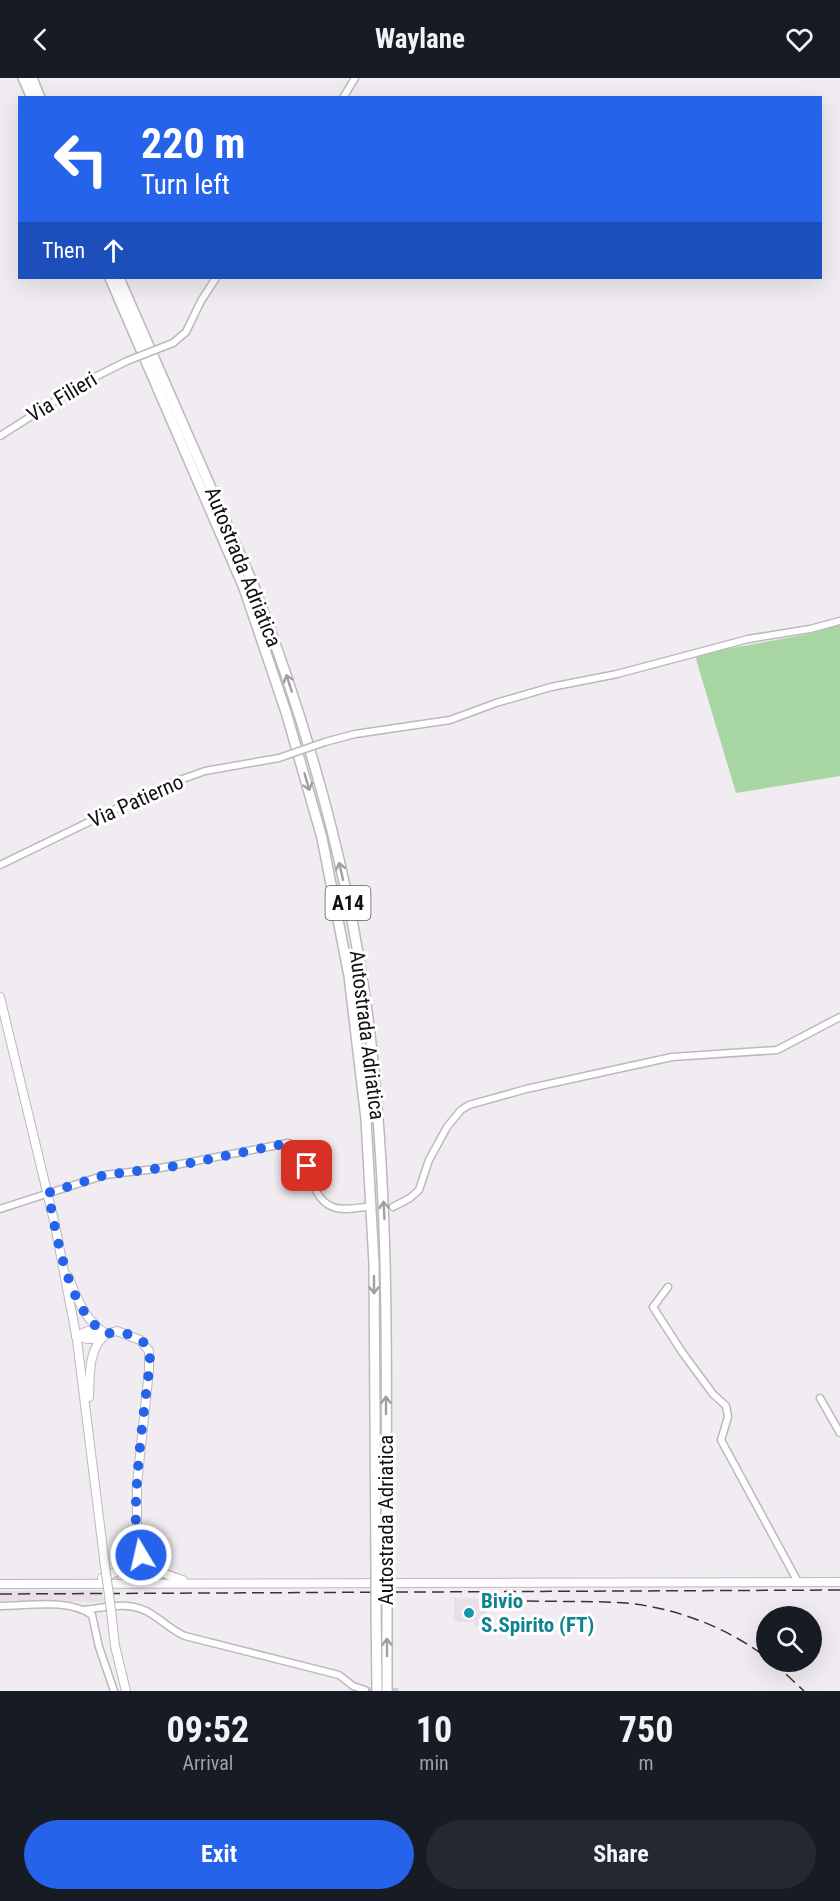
<!DOCTYPE html>
<html lang="en">
<head>
<meta charset="utf-8">
<style>
	:root { --surface:#171b24; --page:#242831; --text:#f1f3f6; --muted:#9ea1a6; --accent:#2563eb }
	body { margin:0; font-family:"Roboto Condensed",sans-serif; background:var(--page); color:var(--text); height:100vh; display:flex; flex-direction:column; font-size:22px; white-space:nowrap }
	* { box-sizing:border-box; margin:0 }
	p { font-size:20px; color:var(--muted) }
	.icon { flex:none; width:33px; height:33px; fill:none; stroke:currentColor; stroke-width:2; stroke-linecap:round; stroke-linejoin:round }
	.map { position:relative; height:1613px; overflow:hidden }
	.drawer { display:flex; flex-direction:column; background:var(--surface); flex:1 }
	.drawer>* { flex:none }
	.hud { position:absolute; left:18px; top:18px; width:804px; height:183px; border-radius:0px; box-shadow:0 6px 24px #0002; background:#2563eb; color:#fff; overflow:hidden }
	.tools { position:absolute; left:756px; top:1528px; display:grid; gap:12px }
	.tools a { display:grid; place-items:center; width:66px; height:66px; border-radius:50%; background:var(--surface); box-shadow:0 6px 24px #0002; font-size:30px }
	.pin { position:absolute; display:grid; place-items:center; width:51px; height:51px; color:#fff; margin:-26px; border-radius:12px; box-shadow:0 3px 9px #0006 }
	.me { position:absolute; width:66px; margin:-33px; rotate:351deg; stroke-linejoin:round; filter:drop-shadow(0 0 4px #0008) }
	.turn { display:flex; align-items:center; gap:21px; height:126px; padding:0 24px; font-size:27px }
	.turn .icon { width:78px; height:78px; stroke-width:2.5 }
	.turn b { display:block; font-size:42px; line-height:51px }
	.then { display:flex; align-items:center; height:57px; padding:0 24px; background:#0003; gap:12px; font-size:22px }
	.eta { display:flex; justify-content:space-evenly; align-items:center; height:102px; text-align:center }
	.eta b { font-size:36px; font-weight:700; line-height:42px }
	.cta { display:flex; gap:12px; margin-top:auto; padding:12px 24px }
	.cta a { flex:1; height:69px; border-radius:36px; background:var(--accent); color:#fff; font-size:24px; font-weight:700; line-height:69px; text-align:center }
	.cta a+a { background:var(--page); color:var(--text) }
	header { display:flex; justify-content:space-between; align-items:center; height:78px; padding:0 24px; background:var(--surface); font-size:27px; font-weight:700 }
	.map>svg:first-child { display:block }
</style>
</head>
<body>
<header><svg class="icon" aria-label="back" viewBox="0 0 24 24"><path d="M15 5l-7 7 7 7"/></svg>Waylane<svg class="icon" aria-label="heart" viewBox="0 0 24 24"><path d="M12 20l-8-8c-3-5 5-10 8-4 3-6 11-1 8 4z"/></svg></header>
<div class="map">
<svg width="840" height="1613" viewBox="0 0 840 1613">
	<rect width="100%" height="100%" fill="#f0ecf1"/>
	<g fill="#e8dfe9">
		<path d="M 102,1512 L 104,1524 L 0,1523 L 0,1513 Z"/>
		<path d="M 454,1520 L 485,1521 L 487,1547 L 474,1548 L 474,1544 L 454,1544 Z"/>
	</g>
	<path fill="#a8d6a3" d="M 840,547 L 840,698 L 736,715 L 696,581 L 699,576 L 804,557 Z"/>
	<g fill="none" stroke-linecap="round" stroke-linejoin="round">
		<path stroke="#cfcbd0" stroke-width="6" stroke-dasharray="6 3" stroke-linecap="butt" d="M 365,1612 L 399,1613"/>
		<defs>
			<g id="minor">
				<path d="M 343,20 L 355,0"/>
				<path d="M 173,265 L 186,254 L 201,223 L 216,200"/>
				<path d="M 0,358 L 85,304 L 127,283"/>
				<path d="M 325,664 L 355,656 L 450,642 L 496,625 L 551,609 L 617,596 L 748,561 L 810,551 L 840,543"/>
				<path d="M 0,787 L 163,708 L 205,693 L 279,680"/>
				<path d="M 393,1129 L 410,1120 L 419,1112 L 429,1082 L 447,1049 L 461,1032 L 469,1027 L 526,1011 L 672,979 L 777,972 L 840,939"/>
				<path d="M 0,1131 L 105,1097 L 155,1091 L 288,1065 C 316,1069 303,1118 333,1129 C 343,1133 355,1130 366,1129"/>
				<path d="M 668,1209 L 653,1229 L 682,1274 L 713,1316 L 726,1328 L 728,1339 L 721,1362 L 798,1504"/>
				<path d="M 820,1320 L 840,1355"/>
				<path d="M 0,1528 C 29,1528 67,1520 92,1537 L 99,1569 L 114,1613"/>
				<path d="M 84,1532 C 108,1529 131,1522 153,1537 C 164,1544 173,1553 185,1558 L 339,1597 L 353,1608 L 365,1612"/>
			</g>
			<g id="major">
				<path d="M 0,919 L 55,1147 L 77,1262 L 105,1488"/>
				<path d="M 68,1198 C 77,1220 85,1243 106,1256"/>
				<path d="M 76,1258 L 88,1261 L 97,1261 L 106,1256 L 117,1253 L 140,1262 L 149,1273 L 149,1292 L 137,1406 L 137,1465 L 131,1483 L 131,1496 L 136,1505"/>
				<path d="M 76,1258 L 88,1253 L 101,1255"/>
				<path d="M 89,1319 C 90,1298 88,1274 103,1259"/>
				<path d="M 137,1465 C 144,1490 160,1495 183,1502"/>
				<path d="M 102,1500 L 120,1492 L 131,1483"/>
				<path d="M 136,1505 L 139,1495 L 141,1477"/>
				<path d="M 0,1506 L 840,1504"/>
				<path d="M 111,1532 L 115,1568 L 126,1613"/>
			</g>
			<g id="highway">
				<path d="M 23,0 L 32,20"/>
				<path d="M 32,0 L 40,20"/>
				<path d="M 110,200 L 244,510 L 286,634 L 322,760 L 349,898 L 366,1041 L 374,1186 L 376,1490"/>
				<path d="M 119,200 L 253,506 C 308,648 350,797 369,948 C 391,1128 386,1309 386,1490"/>
				<path d="M 387,1525 L 387,1613"/>
				<path d="M 376,1528 L 377,1613"/>
			</g>
		</defs>
		<use href="#minor" stroke="#bcb9bd" stroke-width="9"/>
		<use href="#major" stroke="#bcb9bd" stroke-width="10"/>
		<use href="#highway" stroke="#bcb9bd" stroke-width="12"/>
		<use href="#minor" stroke="#fff" stroke-width="6"/>
		<use href="#major" stroke="#fff" stroke-width="8"/>
		<use href="#highway" stroke="#fff" stroke-width="9"/>
		<g stroke="#363536" stroke-width="1.5" stroke-dasharray="12 6" stroke-linecap="butt">
			<path d="M 0,1516 L 840,1512"/>
			<path d="M 491,1521 C 536,1525 581,1522 626,1525 C 676,1530 726,1549 766,1579"/>
			<path d="M 773,1584 L 804,1613"/>
		</g>
		<defs>
			<g id="minor-bridge">
				<path d="M 127,283 L 173,265"/>
				<path d="M 279,680 L 325,664"/>
			</g>
			<path id="major-bridge" d="M 105,1488 L 111,1532"/>
			<g id="highway-bridge">
				<path d="M 376,1490 L 376,1528"/>
				<path d="M 386,1490 L 387,1525"/>
			</g>
		</defs>
		<use href="#minor-bridge" stroke="#bcb9bd" stroke-width="9" stroke-linecap="butt"/>
		<use href="#major-bridge" stroke="#bcb9bd" stroke-width="10" stroke-linecap="butt"/>
		<use href="#highway-bridge" stroke="#bcb9bd" stroke-width="12" stroke-linecap="butt"/>
		<use href="#minor-bridge" stroke="#fff" stroke-width="6"/>
		<use href="#major-bridge" stroke="#fff" stroke-width="8"/>
		<use href="#highway-bridge" stroke="#fff" stroke-width="9"/>
	</g>
	<defs><path id="oneway-shaft" d="M-6 0H5M1.5-3L5.5 0L1.5 3" fill="none" stroke-width="1.6" stroke-linecap="round" stroke-linejoin="round" transform="scale(1.5)"/></defs>
	<g stroke="#a0a0a0">
		<use href="#oneway-shaft" transform="translate(289 605) rotate(-108)"/>
		<use href="#oneway-shaft" transform="translate(307 704) rotate(74)"/>
		<use href="#oneway-shaft" transform="translate(341 793) rotate(-103)"/>
		<use href="#oneway-shaft" transform="translate(384 1132) rotate(-93)"/>
		<use href="#oneway-shaft" transform="translate(374 1207) rotate(90)"/>
		<use href="#oneway-shaft" transform="translate(386 1327) rotate(-90)"/>
		<use href="#oneway-shaft" transform="translate(387 1569) rotate(-90)"/>
	</g>
	<g fill="none" stroke-linecap="round" stroke-linejoin="round">
		<path stroke="#2563eb" stroke-width="10" stroke-dasharray="0 18" d="M 141,1477 C 127,1451 145,1326 149,1292 C 149,1286 151,1277 149,1272 C 142,1257 120,1252 106,1256 C 67,1232 57,1157 48,1115 L 105,1097 L 176,1088 L 288,1065 C 302,1067 303,1076 307,1088"/>
	</g>
	<circle fill="#0f9aa8" stroke="#fff" stroke-width="2" cx="469" cy="1535" r="6"/>
	<g text-anchor="middle" stroke-width="6" stroke-linejoin="round" paint-order="stroke">
		<rect fill="#fff" stroke="#595859" stroke-width="1.5" x="325.5" y="808" width="45" height="34" rx="4.5"/>
		<g font-size="20" font-weight="bold" fill="#121112">
			<text x="348" y="832">A14</text>
		</g>
		<g font-size="21" fill="#121112" stroke="#fff">
			<text transform="translate(62 319) rotate(-31)" y="7">Via Filieri</text>
			<text transform="translate(243 489) rotate(68)" y="7">Autostrada Adriatica</text>
			<text transform="translate(136 723) rotate(-24)" y="7">Via Patierno</text>
			<text transform="translate(367 957) rotate(83)" y="7">Autostrada Adriatica</text>
			<text transform="translate(386 1442) rotate(-90)" y="7">Autostrada Adriatica</text>
		</g>
		<g font-size="21" font-weight="bold" fill="#0d838f" stroke="#fff" text-anchor="start">
			<text x="481" y="1530">Bivio<tspan x="481" dy="24">S.Spirito (FT)</tspan></text>
		</g>
	</g>
</svg>
<div class="tools">
<a><svg class="icon" aria-label="search" viewBox="0 0 24 24"><circle cx="10" cy="10" r="6"/><path d="M15 15l6 6"/></svg></a>
</div>
<div class="pin" style="left:307px;top:1088px;background:#d93025"><svg class="icon" aria-label="arrive" viewBox="0 0 24 24"><path d="M6 21V4h12l-3 4 3 4H6"/></svg></div>
<svg class="me" style="left:141px;top:1477px" viewBox="-20 -20 40 40"><circle r="17" fill="#2563eb" stroke="#fff" stroke-width="3"/><path d="M0-11L8 9 0 5-8 9z" fill="#fff"/></svg>
<div class="hud">
<div class="turn"><svg class="icon" aria-label="left" viewBox="0 0 24 24"><path d="M17 20v-9H6M10 6l-5 5 5 5"/></svg><div><b>220 m</b>Turn left</div></div>
<div class="then">Then<svg class="icon" aria-label="ahead" viewBox="0 0 24 24"><path d="M12 20V5M6 11l6-6 6 6"/></svg></div>
</div>
</div>
<section class="drawer">
<div class="eta">
<div><b>09:52</b><p>Arrival</p></div>
<div><b>10</b><p>min</p></div>
<div><b>750</b><p>m</p></div>
</div>
<div class="cta"><a>Exit</a><a>Share</a></div>
</section>
</body>
</html>
